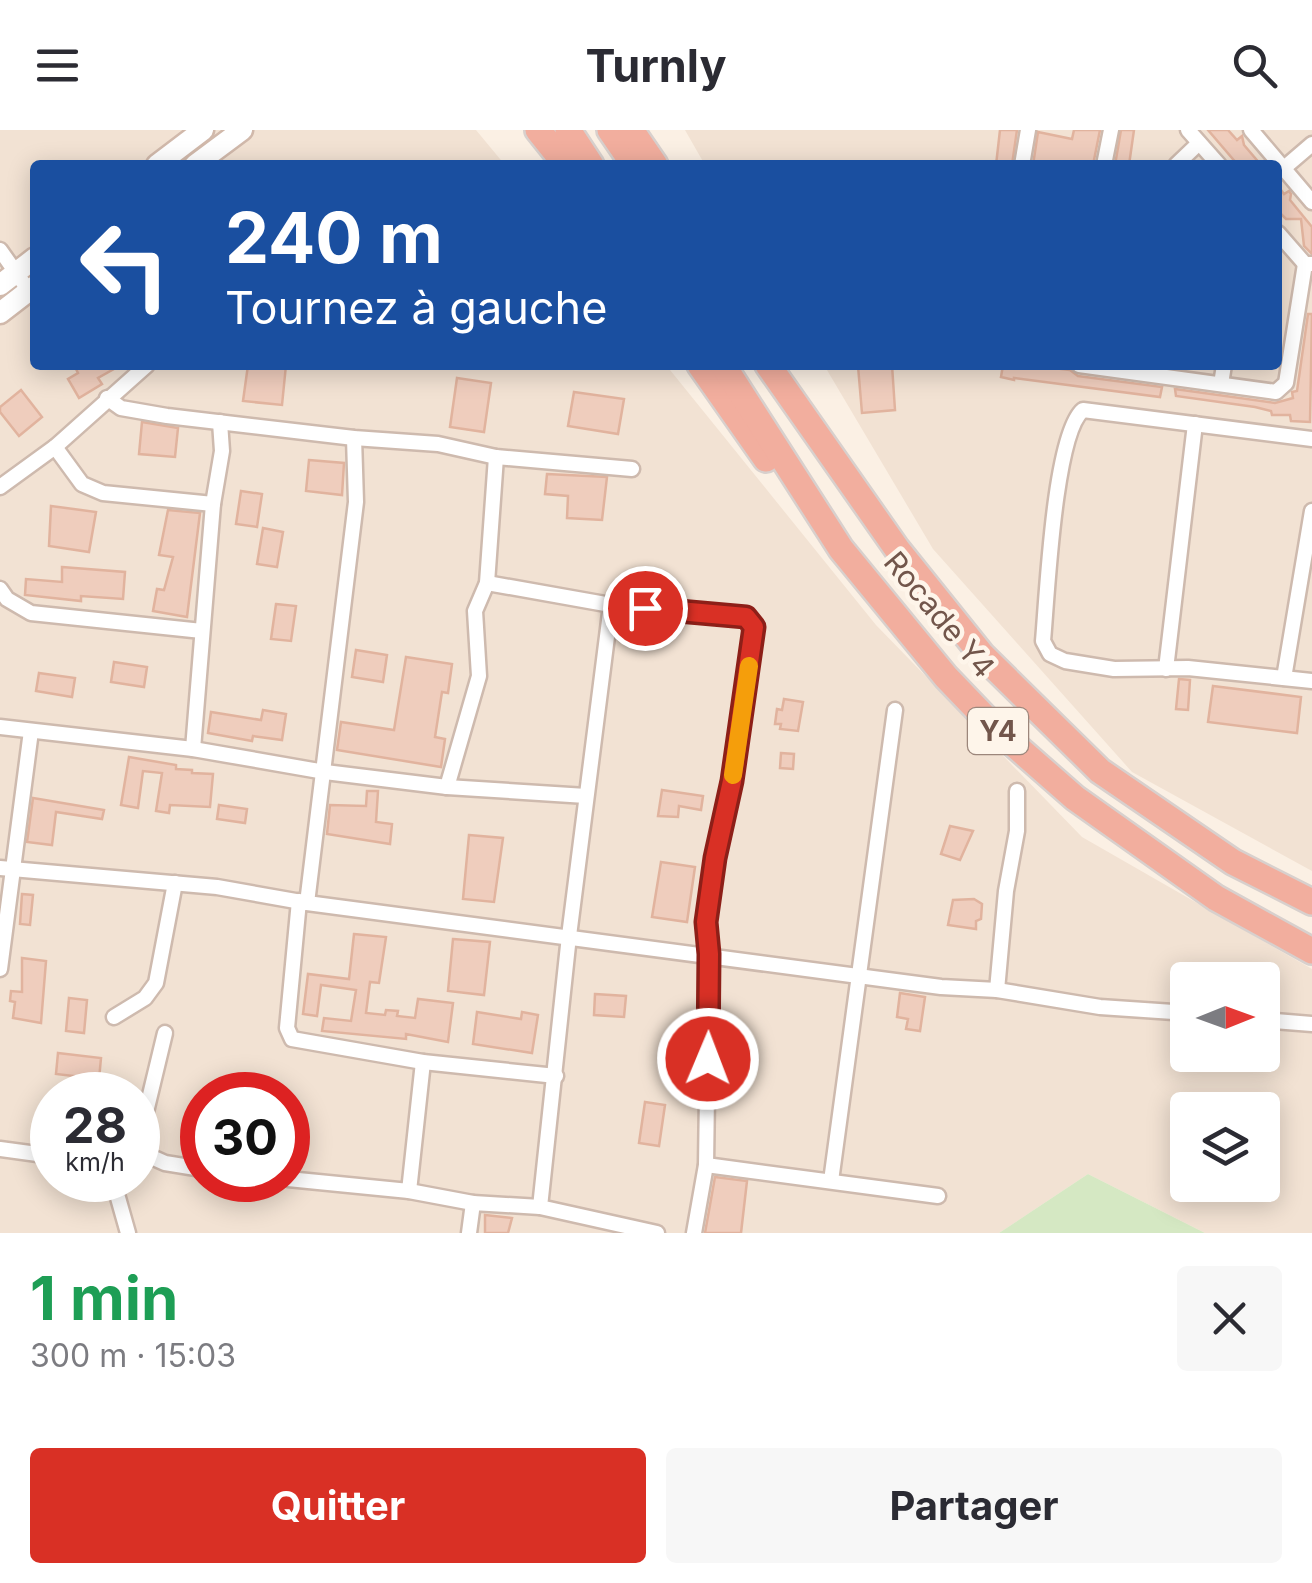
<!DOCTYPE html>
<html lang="fr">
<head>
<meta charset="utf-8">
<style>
	:root { --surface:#fff; --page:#f7f7f7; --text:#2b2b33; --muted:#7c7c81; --accent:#d93025 }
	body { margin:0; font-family:Inter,sans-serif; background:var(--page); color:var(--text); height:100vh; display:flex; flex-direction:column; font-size:38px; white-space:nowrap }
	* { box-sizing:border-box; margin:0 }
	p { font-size:32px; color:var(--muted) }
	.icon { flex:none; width:55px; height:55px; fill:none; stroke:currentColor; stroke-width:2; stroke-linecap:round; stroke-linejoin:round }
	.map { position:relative; height:1103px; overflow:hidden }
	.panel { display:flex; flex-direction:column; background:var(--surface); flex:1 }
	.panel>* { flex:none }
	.top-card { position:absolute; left:30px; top:30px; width:1252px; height:210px; border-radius:10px; box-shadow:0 5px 25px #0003; background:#1a4fa0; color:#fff; overflow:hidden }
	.needle { width:65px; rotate:89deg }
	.controls { position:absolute; left:1170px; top:832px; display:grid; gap:20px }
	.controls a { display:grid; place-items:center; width:110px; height:110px; border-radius:10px; background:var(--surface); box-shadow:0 5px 25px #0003; font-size:50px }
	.speed { position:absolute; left:30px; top:942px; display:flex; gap:20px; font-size:50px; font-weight:700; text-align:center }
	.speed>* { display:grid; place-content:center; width:130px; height:130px; border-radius:50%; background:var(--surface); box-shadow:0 5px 25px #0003; line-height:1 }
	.speed small { font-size:25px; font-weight:400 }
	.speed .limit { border:15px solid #d22; background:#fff; color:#111 }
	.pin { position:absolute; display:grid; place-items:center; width:85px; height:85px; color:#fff; margin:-42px; border:5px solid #fff; border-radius:50%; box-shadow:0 2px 10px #0007 }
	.me { position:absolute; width:110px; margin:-55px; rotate:1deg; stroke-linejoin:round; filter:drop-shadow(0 0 8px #0008) }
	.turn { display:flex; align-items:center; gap:35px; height:210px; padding:0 30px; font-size:45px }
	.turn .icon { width:130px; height:130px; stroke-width:2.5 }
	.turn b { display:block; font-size:70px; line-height:85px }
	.round { display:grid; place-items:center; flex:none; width:105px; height:105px; border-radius:10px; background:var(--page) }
	.headline { display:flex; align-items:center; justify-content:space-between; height:170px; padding:0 30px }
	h1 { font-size:60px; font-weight:700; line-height:75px; color:#1e9e55 }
	.button { display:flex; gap:20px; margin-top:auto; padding:20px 30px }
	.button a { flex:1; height:115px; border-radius:10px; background:var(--accent); color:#fff; font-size:40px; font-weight:700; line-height:115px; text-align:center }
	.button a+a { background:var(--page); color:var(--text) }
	header { display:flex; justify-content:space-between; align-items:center; height:130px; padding:0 30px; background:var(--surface); font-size:45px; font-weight:700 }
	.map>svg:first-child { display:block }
</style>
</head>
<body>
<header><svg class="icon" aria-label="menu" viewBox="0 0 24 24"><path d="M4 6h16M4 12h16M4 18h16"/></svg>Turnly<svg class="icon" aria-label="search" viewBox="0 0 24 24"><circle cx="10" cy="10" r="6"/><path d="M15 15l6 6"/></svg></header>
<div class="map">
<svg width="1312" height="1103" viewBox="0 0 1312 1103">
	<rect width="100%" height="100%" fill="#fbf0e4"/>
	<g fill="#f2e2d3" fill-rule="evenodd">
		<path d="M 0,0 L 476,0 L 505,35 L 35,35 L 35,235 L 666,235 L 876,495 L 1082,707 L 1312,839 L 1312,1103 L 1205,1103 L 1088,1044 L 999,1103 L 0,1103 ZM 1188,850 L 1262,850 L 1262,925 L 1188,925 ZM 52,965 L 138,965 L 138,1050 L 52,1050 ZM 202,965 L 288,965 L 288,1050 L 202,1050 ZM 1188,980 L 1262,980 L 1262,1055 L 1188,1055 Z"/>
		<path d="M 685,0 L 1312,0 L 1312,741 L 1132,642 L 933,419 L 824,235 L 1278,235 L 1278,35 L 705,35 Z"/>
	</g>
	<path fill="#d5e8c3" d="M 1088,1044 L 1205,1103 L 999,1103 Z"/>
	<g fill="#efcdbd" stroke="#e1b39e" stroke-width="2.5">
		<path d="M 1000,0 L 1017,0 L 1012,35 L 996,35 Z"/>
		<path d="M 1074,0 L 1100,0 L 1093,35 L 1033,35 L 1038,2 L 1072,9 Z"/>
		<path d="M 1121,0 L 1134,0 L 1129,35 L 1115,35 Z"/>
		<path d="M 1208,0 L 1228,0 L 1237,10 L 1242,6 L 1244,15 L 1261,35 L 1238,35 Z"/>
		<path d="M 1278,56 L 1284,64 L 1289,61 L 1291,64 L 1290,70 L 1312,97 L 1312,124 L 1304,116 L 1301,89 L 1286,89 L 1278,81 Z"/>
		<path d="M 1308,184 L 1312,184 L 1310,292 L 1291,291 L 1290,285 L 1272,285 L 1271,281 L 1255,277 L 1176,266 L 1175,259 L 1275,273 L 1293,268 L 1292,262 L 1297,261 Z"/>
		<path d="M 74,235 L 121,235 L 98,248 L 102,254 L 79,268 L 68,249 L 78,243 Z"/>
		<path d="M 248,235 L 286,235 L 282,275 L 243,271 Z"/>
		<path d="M 872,235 L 892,235 L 895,280 L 862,283 L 858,236 Z"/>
		<path d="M 1003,235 L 1053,238 L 1070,240 L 1078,246 L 1162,257 L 1160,267 L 1014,248 L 1014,250 L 1001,247 Z"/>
		<path d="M 457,248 L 491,253 L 484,302 L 450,297 Z"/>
		<path d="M 21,260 L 42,287 L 19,306 L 0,282 L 0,277 Z"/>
		<path d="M 574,262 L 624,269 L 618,304 L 568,296 Z"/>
		<path d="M 142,292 L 178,298 L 175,327 L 139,324 Z"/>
		<path d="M 309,330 L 344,333 L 342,365 L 306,361 Z"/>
		<path d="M 547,344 L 607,347 L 602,390 L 567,388 L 568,366 L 545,364 Z"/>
		<path d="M 241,361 L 262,364 L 257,397 L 236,394 Z"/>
		<path d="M 51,376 L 96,382 L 89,422 L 49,416 Z"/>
		<path d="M 168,380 L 200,383 L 187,487 L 153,481 L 157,459 L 164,460 L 173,427 L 159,425 Z"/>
		<path d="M 263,398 L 283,402 L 277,437 L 257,434 Z"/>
		<path d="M 62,437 L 125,442 L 123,469 L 81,466 L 81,471 L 25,465 L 26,449 L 62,452 Z"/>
		<path d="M 276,474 L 296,476 L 291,511 L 271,509 Z"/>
		<path d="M 356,520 L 387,525 L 383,552 L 352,547 Z"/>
		<path d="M 406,527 L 452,534 L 448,563 L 442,562 L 435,607 L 445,609 L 441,637 L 337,620 L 341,592 L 394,600 Z"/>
		<path d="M 114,532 L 147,537 L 144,557 L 111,552 Z"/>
		<path d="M 39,543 L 75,548 L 72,567 L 36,561 Z"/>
		<path d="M 1179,549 L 1190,550 L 1188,580 L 1176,579 Z"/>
		<path d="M 1213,556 L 1301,567 L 1297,603 L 1208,592 Z"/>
		<path d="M 784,569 L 803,572 L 798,601 L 780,599 L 781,594 L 775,594 L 777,579 L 782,580 Z"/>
		<path d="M 263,580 L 286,584 L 282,610 L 253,606 L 252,611 L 208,603 L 211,582 L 261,590 Z"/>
		<path d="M 781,623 L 794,624 L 793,639 L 780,638 Z"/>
		<path d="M 129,627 L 176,635 L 176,639 L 192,640 L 192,643 L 213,644 L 210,677 L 170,675 L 169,683 L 156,681 L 162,643 L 143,641 L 138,678 L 121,675 Z"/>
		<path d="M 662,660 L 703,666 L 701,680 L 679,676 L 678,687 L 658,686 Z"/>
		<path d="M 367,661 L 378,661 L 376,692 L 392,694 L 390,714 L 327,704 L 330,675 L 366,676 Z"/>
		<path d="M 33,668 L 104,680 L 102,689 L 56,682 L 52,715 L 27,712 Z"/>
		<path d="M 219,675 L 247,679 L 245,693 L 217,689 Z"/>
		<path d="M 950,696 L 973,701 L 960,730 L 941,724 Z"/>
		<path d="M 469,705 L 503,708 L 494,772 L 463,769 Z"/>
		<path d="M 661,732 L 695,737 L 687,792 L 652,787 Z"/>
		<path d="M 22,764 L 33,765 L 30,795 L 20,794 Z"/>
		<path d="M 974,769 L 982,774 L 981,789 L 976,791 L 976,799 L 948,795 L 953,770 Z"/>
		<path d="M 354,804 L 386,807 L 379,853 L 370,852 L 366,883 L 385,885 L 386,880 L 398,881 L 397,886 L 415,888 L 418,869 L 453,873 L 448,912 L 406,904 L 406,909 L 322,901 L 324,888 L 351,891 L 356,860 L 321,855 L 317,886 L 303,884 L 308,844 L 349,849 Z"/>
		<path d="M 453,809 L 490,812 L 484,865 L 448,861 Z"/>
		<path d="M 22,828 L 46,831 L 41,893 L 13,888 L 15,872 L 10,871 L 11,861 L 22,862 Z"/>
		<path d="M 900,863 L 925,867 L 920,901 L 906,899 L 908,889 L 897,887 Z"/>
		<path d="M 595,864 L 626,866 L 624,887 L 594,885 Z"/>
		<path d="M 69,868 L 87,870 L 84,903 L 66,901 Z"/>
		<path d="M 477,882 L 521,889 L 522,882 L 538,885 L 532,923 L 473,914 Z"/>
		<path d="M 58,923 L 101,928 L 99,949 L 56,944 Z"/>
		<path d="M 645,972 L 665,975 L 659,1016 L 639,1013 Z"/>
		<path d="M 715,1047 L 747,1051 L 741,1103 L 705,1103 Z"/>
		<path d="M 485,1085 L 512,1088 L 508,1103 L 485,1103 Z"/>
	</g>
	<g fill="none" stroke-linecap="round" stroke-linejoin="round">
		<defs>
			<g id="street">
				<path d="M 1188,0 L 1219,35"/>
				<path d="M 1251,0 L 1312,72"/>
				<path d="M 1022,35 L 1028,0"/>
				<path d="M 1104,35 L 1111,0"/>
				<path d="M 1176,35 L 1199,13"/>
				<path d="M 1284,38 L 1312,14"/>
				<path d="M 1278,103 L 1305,134 L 1311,134"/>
				<path d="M 0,120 L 29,161"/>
				<path d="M 1079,235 L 1276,262 L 1286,253 L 1305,134"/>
				<path d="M 1221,254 L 1224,235"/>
				<path d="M 107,268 L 121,278 L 167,286 L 354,308 L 438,314 L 496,327 L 632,339"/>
				<path d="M 1312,309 L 1083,280 C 1054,304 1047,468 1043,511 L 1050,524 L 1065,531 L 1114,539 L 1188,538 L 1312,551"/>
				<path d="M 55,317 L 82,354 L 103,363 L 213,374"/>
				<path d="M 0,357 L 55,317 L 147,235"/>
				<path d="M 487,453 L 611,475"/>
				<path d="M 0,459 L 7,469 L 31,483 L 202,501"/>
				<path d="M 1166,539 L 1195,294"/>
				<path d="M 1284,548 L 1312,381"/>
				<path d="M 0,597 L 193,619 L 325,642 L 447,657 L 586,666"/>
				<path d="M 193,619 L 213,374 L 222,321 L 220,292"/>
				<path d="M 447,657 L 479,546 L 475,481 L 487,453 L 496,327"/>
				<path d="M 0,738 L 217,757 L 307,773 L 941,857 L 997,860 L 1100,877 L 1188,883"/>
				<path d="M 299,771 L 287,898 L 292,909 L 423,932 L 556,946"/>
				<path d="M 307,773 L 356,372 L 354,308"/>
				<path d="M 0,839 L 31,601"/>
				<path d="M 997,860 L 1006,761 L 1017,701 L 1017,661"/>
				<path d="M 114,887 L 145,868 L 156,853 L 175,753"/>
				<path d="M 1262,890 L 1312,894"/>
				<path d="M 138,1002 L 145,986 L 165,903"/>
				<path d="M 0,1019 L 52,1026"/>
				<path d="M 138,1021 L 165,1033 L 202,1039"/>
				<path d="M 706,1035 L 938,1066"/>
				<path d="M 288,1049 L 409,1061 L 423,932"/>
				<path d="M 113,1050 L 128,1103"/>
				<path d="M 831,1051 L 895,580"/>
				<path d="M 409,1061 L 473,1073"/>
				<path d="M 469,1103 L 473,1073 L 540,1077"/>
				<path d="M 657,1103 L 540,1077 L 569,806 L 611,475 L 746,487 L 755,497 C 747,548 742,599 733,649 C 722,708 704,763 709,824 L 706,1035 L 694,1103"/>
			</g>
			<g id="secondary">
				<path d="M 157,35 L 203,0"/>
				<path d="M 195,35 L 242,0"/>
				<path d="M 0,155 L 35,128"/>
				<path d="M 0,183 L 35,156"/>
			</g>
			<g id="highway">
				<path d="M 538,0 L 566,35"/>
				<path d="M 568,0 L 591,35"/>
				<path d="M 610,0 L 634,35"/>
				<path d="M 631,0 L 655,35"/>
				<path d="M 700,235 L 766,329"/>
				<path d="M 723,235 L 841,419 L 946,547 L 994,597 L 1075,668 L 1216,768 L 1312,821"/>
				<path d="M 768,235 L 897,419 L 982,525 L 1100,641 L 1233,732 L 1312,772"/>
			</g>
		</defs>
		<use href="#street" stroke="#cebaae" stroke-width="19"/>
		<use href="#secondary" stroke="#d1b9ab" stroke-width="25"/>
		<use href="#highway" stroke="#d8d0cd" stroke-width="30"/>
		<use href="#street" stroke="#fff" stroke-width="14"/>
		<use href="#secondary" stroke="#fff" stroke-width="20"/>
		<use href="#highway" stroke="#f2ae9e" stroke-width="25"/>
	</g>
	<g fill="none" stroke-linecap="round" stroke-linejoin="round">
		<defs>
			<path id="route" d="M 645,478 L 746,487 L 754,497 L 732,651 L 715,728 L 706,792 L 709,824 L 708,929"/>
		</defs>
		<use href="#route" stroke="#8d1f18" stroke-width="25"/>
		<use href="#route" stroke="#d93025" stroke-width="18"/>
		<path stroke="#f59e0b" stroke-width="18" d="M 733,645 L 749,536"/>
	</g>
	<g text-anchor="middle" stroke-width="9" stroke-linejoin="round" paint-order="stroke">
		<rect fill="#fef5ea" stroke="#9c867b" stroke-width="2.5" x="968" y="578" width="60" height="46" rx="8"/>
		<g font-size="28" font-weight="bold" fill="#72564b">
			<text x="998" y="611">Y4</text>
		</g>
		<g font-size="30" fill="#72564b" stroke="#fef5ea">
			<text transform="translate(939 485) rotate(50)" y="10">Rocade Y4</text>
		</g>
	</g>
</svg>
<div class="controls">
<a><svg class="needle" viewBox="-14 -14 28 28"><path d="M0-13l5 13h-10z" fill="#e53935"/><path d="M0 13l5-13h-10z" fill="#7c7c81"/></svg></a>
<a><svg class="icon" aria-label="layers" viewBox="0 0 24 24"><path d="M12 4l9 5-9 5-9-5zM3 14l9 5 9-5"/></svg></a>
</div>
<div class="speed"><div>28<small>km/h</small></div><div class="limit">30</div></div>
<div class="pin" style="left:645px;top:478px;background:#d93025"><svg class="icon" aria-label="arrive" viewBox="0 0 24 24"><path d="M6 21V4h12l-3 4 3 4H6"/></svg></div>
<svg class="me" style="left:708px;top:929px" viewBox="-20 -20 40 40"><circle r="17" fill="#d93025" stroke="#fff" stroke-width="3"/><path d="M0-11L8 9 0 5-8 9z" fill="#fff"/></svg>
<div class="top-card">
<div class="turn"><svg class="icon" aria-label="left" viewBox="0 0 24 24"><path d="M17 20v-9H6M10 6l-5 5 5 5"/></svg><div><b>240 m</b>Tournez à gauche</div></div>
</div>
</div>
<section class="panel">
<div class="headline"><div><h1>1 min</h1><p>300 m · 15:03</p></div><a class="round"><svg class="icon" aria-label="close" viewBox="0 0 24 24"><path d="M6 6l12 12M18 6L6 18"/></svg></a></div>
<div class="button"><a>Quitter</a><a>Partager</a></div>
</section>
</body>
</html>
